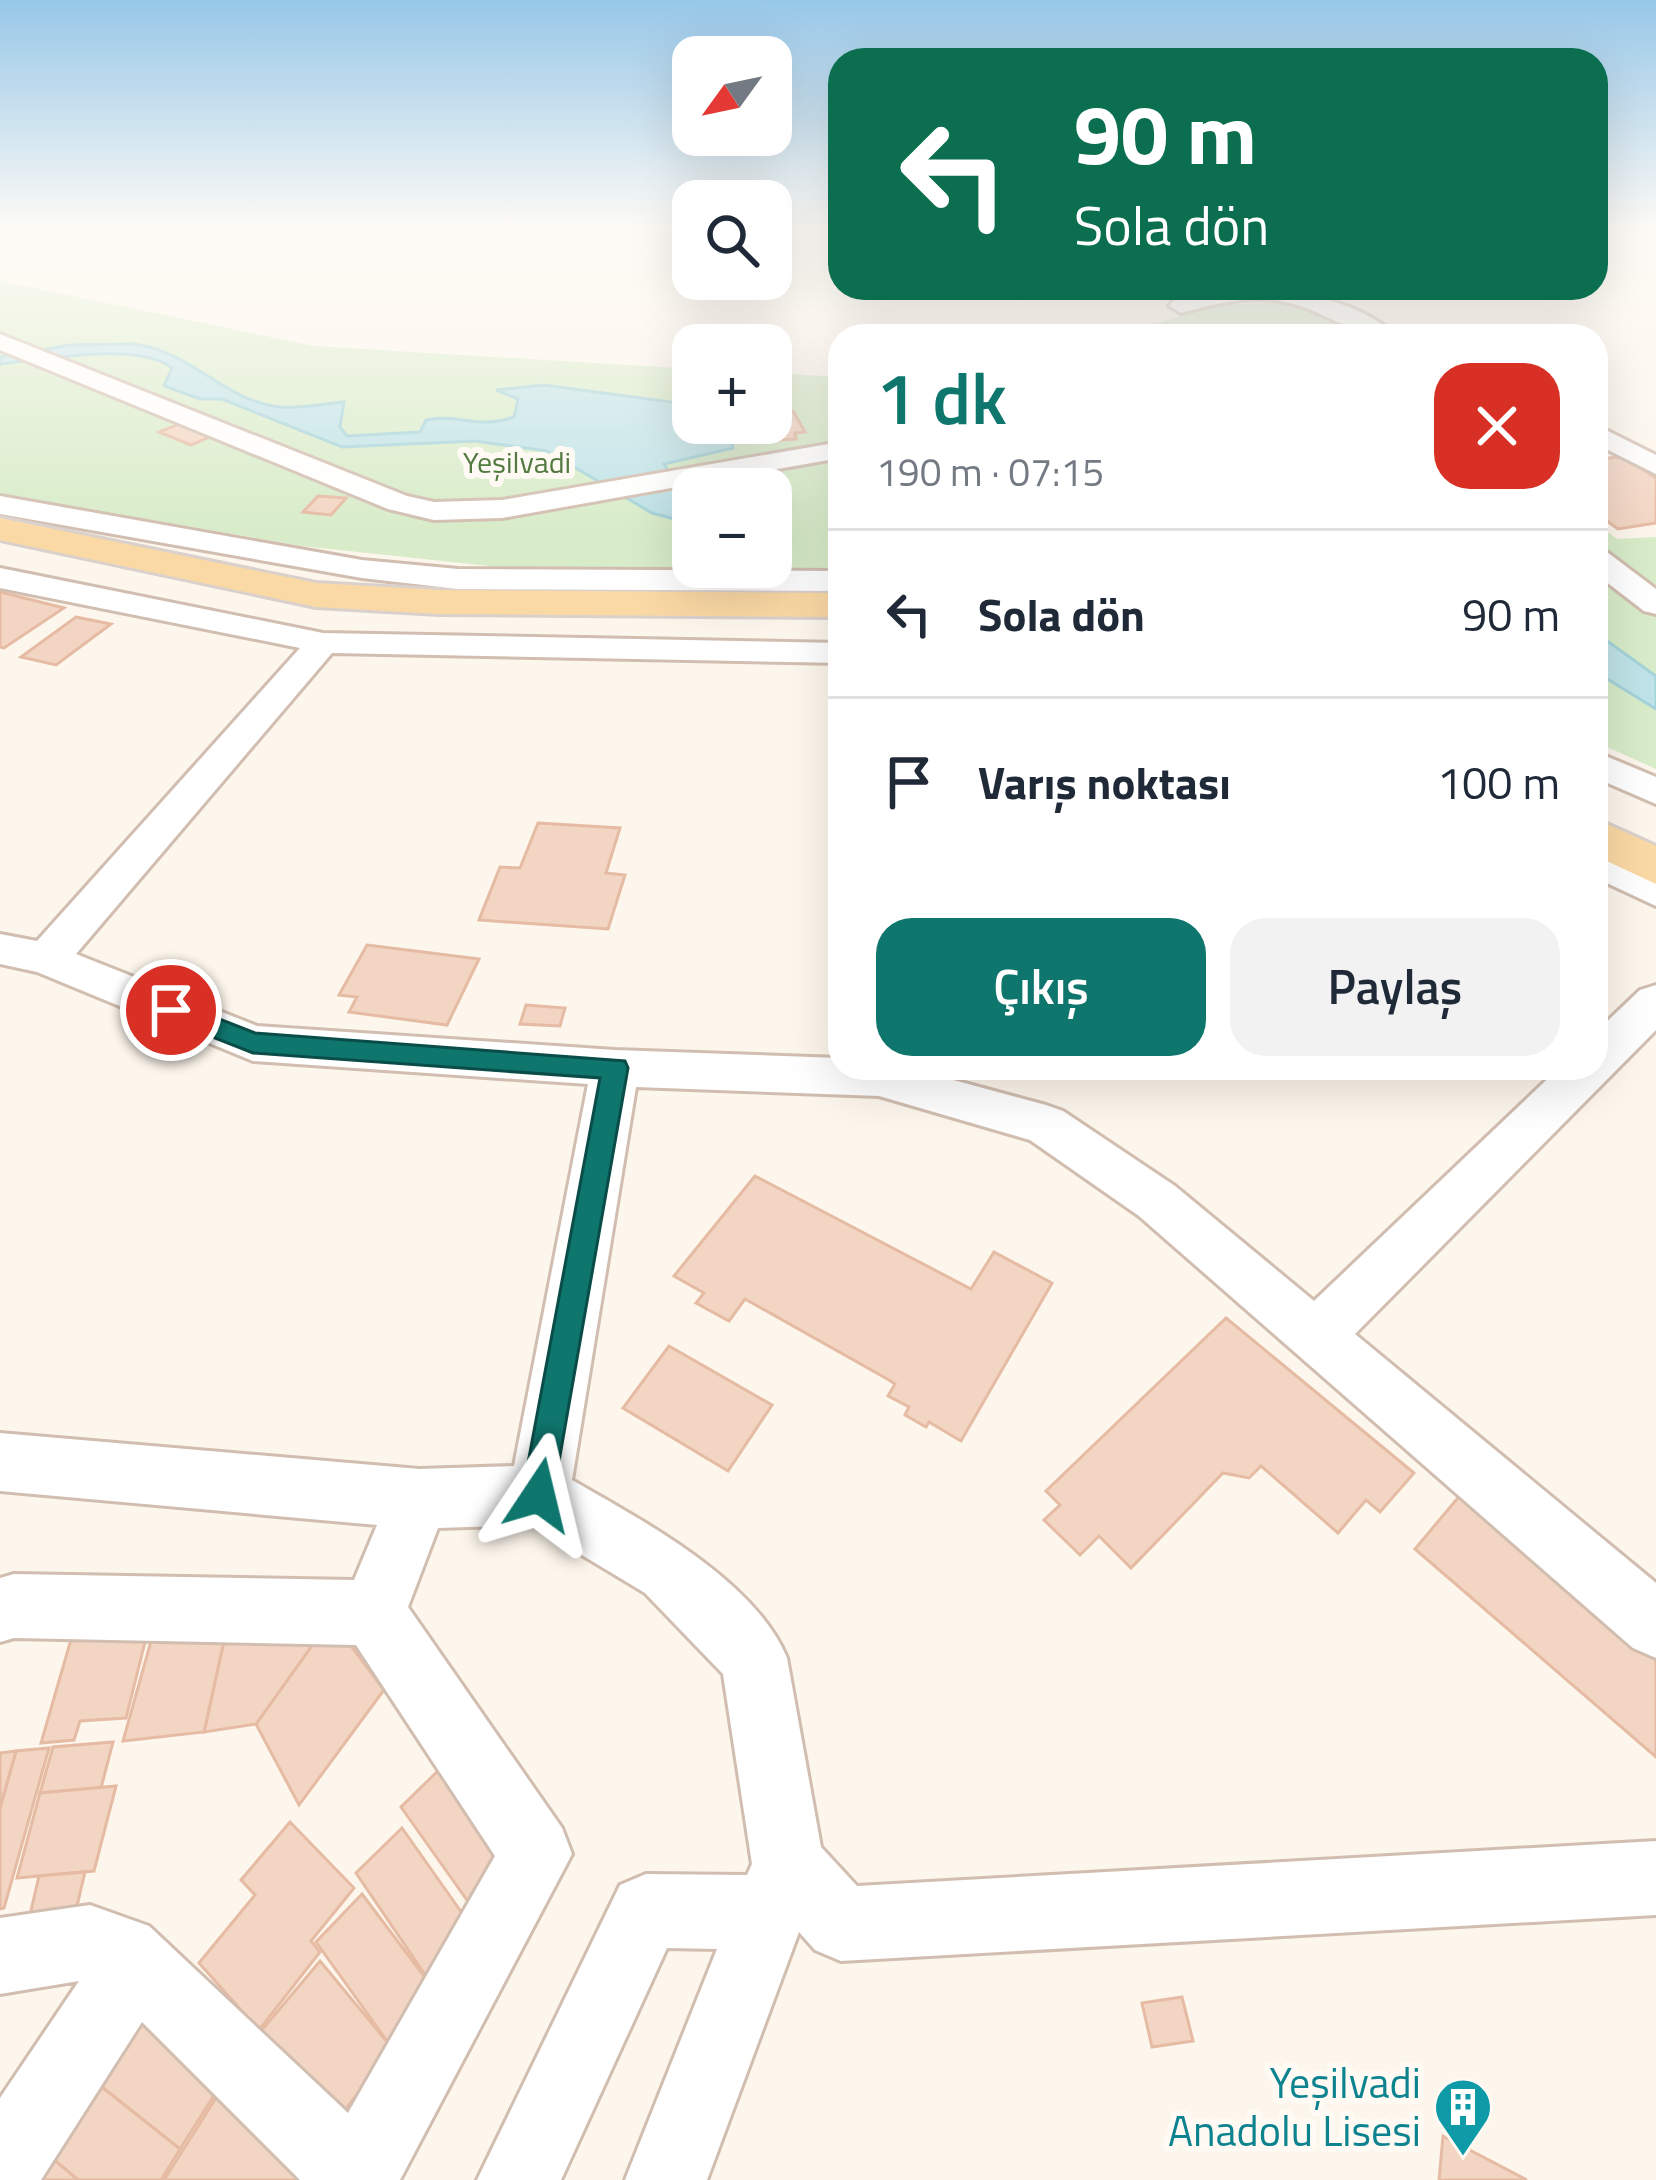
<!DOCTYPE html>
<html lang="tr">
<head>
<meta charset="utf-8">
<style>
	:root { --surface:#fff; --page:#f2f2f3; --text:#1f2937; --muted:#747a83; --line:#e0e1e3; --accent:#0f766e }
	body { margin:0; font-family:"Titillium Web",sans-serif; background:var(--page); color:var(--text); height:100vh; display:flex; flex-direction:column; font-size:45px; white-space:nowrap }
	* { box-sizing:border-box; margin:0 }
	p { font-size:39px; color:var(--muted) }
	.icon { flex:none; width:66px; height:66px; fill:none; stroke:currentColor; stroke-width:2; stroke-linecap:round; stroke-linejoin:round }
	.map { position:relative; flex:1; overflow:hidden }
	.sheet { position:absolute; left:828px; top:324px; width:780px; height:756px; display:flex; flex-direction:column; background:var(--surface); border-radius:36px; box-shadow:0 12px 48px #0002 }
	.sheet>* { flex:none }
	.banner { position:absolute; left:828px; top:48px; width:780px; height:252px; border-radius:36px; box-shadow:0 12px 48px #0002; background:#0b6e4f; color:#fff; overflow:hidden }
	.needle { width:78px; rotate:237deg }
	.controls { position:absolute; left:672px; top:36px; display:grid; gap:24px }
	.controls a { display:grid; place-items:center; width:120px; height:120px; border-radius:24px; background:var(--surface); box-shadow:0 12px 48px #0002; font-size:60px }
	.pin { position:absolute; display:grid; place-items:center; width:102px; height:102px; color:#fff; margin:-51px; border:6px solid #fff; border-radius:50%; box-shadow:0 3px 12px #0007 }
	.me { position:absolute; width:132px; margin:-66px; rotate:10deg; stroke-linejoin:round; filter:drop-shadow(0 0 9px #0008) }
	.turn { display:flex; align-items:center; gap:42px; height:252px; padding:0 48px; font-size:54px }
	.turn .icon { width:156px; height:156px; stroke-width:2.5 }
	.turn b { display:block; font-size:84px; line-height:102px }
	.round { display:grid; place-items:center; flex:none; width:126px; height:126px; border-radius:36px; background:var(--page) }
	.head { display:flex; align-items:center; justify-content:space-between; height:204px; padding:0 48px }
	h1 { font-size:72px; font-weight:600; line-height:90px; color:var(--accent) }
	.primary-button { display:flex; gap:24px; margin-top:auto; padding:24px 48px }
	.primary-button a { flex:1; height:138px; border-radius:36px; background:var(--accent); color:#fff; font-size:48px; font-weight:600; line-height:138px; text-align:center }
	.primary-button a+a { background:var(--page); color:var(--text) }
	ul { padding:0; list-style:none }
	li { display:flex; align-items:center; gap:36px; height:168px; padding:0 48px; border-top:3px solid var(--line) }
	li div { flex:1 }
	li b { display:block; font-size:45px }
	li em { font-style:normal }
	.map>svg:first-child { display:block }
</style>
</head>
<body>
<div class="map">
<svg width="1656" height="2180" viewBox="0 0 1656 2180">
	<rect width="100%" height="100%" fill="#fdf6ec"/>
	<g fill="#d8ecc9" fill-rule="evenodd">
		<path d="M 0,281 L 314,346 L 693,369 L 693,423 L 771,423 L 771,373 L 840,377 L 840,570 L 518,569 L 302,546 L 0,494 ZM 693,489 L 771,489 L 771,567 L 693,567 Z"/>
		<path d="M 1296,301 L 1369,336 L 1114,336 L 1217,305 Z"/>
		<path d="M 1596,523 L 1617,539 L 1656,537 L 1656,769 L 1596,742 Z"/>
	</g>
	<g fill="#bfe3e8" stroke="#a5d3da" stroke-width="3">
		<path d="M 134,344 C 191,351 225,401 279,407 C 299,409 324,404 344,402 L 340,427 L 347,436 L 420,432 L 426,420 C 459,413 478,430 514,417 L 518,399 L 496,390 L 544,385 L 693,405 L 693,423 L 729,423 L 733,448 L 664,464 L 683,493 L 693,497 L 693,524 L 652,513 L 547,451 L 475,441 L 342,447 L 222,399 L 200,399 L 164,386 L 172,368 C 139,341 42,360 0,364 L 0,357 L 70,345 Z"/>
		<path d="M 1596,633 L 1656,676 L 1656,709 L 1596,672 Z"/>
	</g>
	<g fill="#f3d5c3" stroke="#e6bba3" stroke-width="3">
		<path d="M 793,411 L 805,432 L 795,433 L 796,439 L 734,442 L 731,423 L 771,423 L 771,413 Z"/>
		<path d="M 184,422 L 216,434 L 191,445 L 159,432 Z"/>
		<path d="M 1622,456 L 1656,478 L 1656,523 L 1618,529 L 1596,513 L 1596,460 Z"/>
		<path d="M 318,496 L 346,498 L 331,515 L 303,512 Z"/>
		<path d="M 0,592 L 64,608 L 4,648 L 0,647 Z"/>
		<path d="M 76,617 L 111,624 L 56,665 L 21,657 Z"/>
		<path d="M 538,823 L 620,828 L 606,873 L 625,875 L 608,929 L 479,920 L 500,867 L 520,868 Z"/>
		<path d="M 367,945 L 479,959 L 447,1025 L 349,1012 L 357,997 L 339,995 Z"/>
		<path d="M 526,1005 L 565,1008 L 560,1026 L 520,1024 Z"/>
		<path d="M 755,1176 L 971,1289 L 994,1252 L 1052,1283 L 961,1441 L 929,1422 L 926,1427 L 905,1415 L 909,1407 L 888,1396 L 895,1384 L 889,1380 L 745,1299 L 729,1321 L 696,1303 L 704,1293 L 674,1276 Z"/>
		<path d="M 1226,1318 L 1414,1473 L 1380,1512 L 1366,1500 L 1338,1533 L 1261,1466 L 1249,1478 L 1223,1473 L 1131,1568 L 1099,1536 L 1080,1555 L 1044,1520 L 1060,1505 L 1046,1491 Z"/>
		<path d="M 669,1346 L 772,1405 L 728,1471 L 623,1408 Z"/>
		<path d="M 1472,1481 L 1656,1631 L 1656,1757 L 1415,1549 Z"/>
		<path d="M 331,1619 L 384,1690 L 299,1805 L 256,1724 Z"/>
		<path d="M 331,1619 L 256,1724 L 204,1732 L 227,1627 Z"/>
		<path d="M 155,1627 L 227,1627 L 204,1732 L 123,1741 Z"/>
		<path d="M 148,1630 L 126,1718 L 80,1721 L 74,1740 L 41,1743 L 72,1636 Z"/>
		<path d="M 113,1742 L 101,1788 L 40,1793 L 53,1747 Z"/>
		<path d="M 49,1748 L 4,1908 L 0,1909 L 0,1808 L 16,1751 Z"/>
		<path d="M 16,1751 L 0,1808 L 0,1753 Z"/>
		<path d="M 447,1762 L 516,1855 L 469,1903 L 401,1807 Z"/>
		<path d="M 116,1786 L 94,1871 L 17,1878 L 40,1793 Z"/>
		<path d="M 290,1822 L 354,1888 L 311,1941 L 320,1952 L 259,2030 L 199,1963 L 255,1895 L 241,1880 Z"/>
		<path d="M 402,1828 L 474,1930 L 428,1979 L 356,1873 Z"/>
		<path d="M 85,1872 L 76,1910 L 30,1915 L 39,1876 Z"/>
		<path d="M 362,1894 L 433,1988 L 387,2041 L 316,1942 Z"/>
		<path d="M 320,1961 L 393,2049 L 333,2125 L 261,2031 Z"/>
		<path d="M 1182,1997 L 1193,2041 L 1152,2047 L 1142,2003 Z"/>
		<path d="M 136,2005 L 227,2075 L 180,2149 L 88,2076 Z"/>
		<path d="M 233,2071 L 305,2180 L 164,2180 Z"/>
		<path d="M 88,2076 L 180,2149 L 161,2180 L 78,2180 L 39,2147 Z"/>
		<path d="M 1443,2136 L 1527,2180 L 1439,2180 Z"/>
		<path d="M 39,2147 L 78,2180 L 16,2180 Z"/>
	</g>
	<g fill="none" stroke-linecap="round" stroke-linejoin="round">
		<defs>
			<g id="minor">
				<path d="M 1233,288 C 1284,288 1358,298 1396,336 C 1348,336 1329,312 1286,302 C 1251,294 1215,304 1181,313 L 1169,306 L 1173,301 Z"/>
				<path d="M 0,334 L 407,496 L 434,502 L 502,500 L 840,442 L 840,458 L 502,518 L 434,520 L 388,509 L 0,350 Z"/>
				<path d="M 1596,425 L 1656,455 L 1656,474 L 1596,444 Z"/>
				<path d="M 0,496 L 362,560 L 458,569 L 840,571 L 840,591 L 458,589 L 362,578 L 0,514 Z"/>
				<path d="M 1596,550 L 1607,552 L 1656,589 L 1656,614 L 1644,611 L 1596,574 Z"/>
				<path d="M 0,568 L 323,633 L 840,643 L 840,663 L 332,653 L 76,954 L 257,1026 L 615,1050 L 840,1058 L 840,1068 L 909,1068 L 1046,1105 L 1063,1111 L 1175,1186 L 1314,1301 L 1559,1068 L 1596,1068 L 1596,1032 L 1640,990 L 1656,985 L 1656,1030 L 1355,1334 L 1656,1583 L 1656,1658 L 1633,1648 L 1139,1216 L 1030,1140 L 879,1096 L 636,1087 L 572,1480 C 643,1521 755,1580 787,1658 L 821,1847 L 857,1886 L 1656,1841 L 1656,1915 L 841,1961 L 815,1950 L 799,1932 L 707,2180 L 625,2180 L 717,1949 L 667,1948 L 561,2180 L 477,2180 L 620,1885 L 646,1874 L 747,1875 L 752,1864 L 723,1674 L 645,1593 L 532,1525 L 438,1528 L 408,1607 L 562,1828 L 572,1854 L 400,2180 L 300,2180 L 142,2022 L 41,2180 L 0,2180 L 0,2098 L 79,1981 L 0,1994 L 0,1918 L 90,1905 L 149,1926 L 348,2113 L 495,1856 L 356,1645 L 14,1638 L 0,1642 L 0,1578 L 14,1574 L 354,1580 L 377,1525 L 0,1491 L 0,1433 L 419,1469 L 514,1466 L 588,1084 L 253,1061 L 37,972 L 0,964 L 0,934 L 37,941 L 300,648 L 0,588 Z"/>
				<path d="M 1596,752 L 1656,777 L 1656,804 L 1596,778 Z"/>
				<path d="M 1596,848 L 1656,875 L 1656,906 L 1596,878 Z"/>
			</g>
			<g id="major">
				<path d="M 0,518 L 316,583 L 439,590 L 840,593 L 840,617 L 439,614 L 316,607 L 0,540 Z"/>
				<path d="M 1596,819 L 1656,846 L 1656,884 L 1596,856 Z"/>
			</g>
		</defs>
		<use href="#minor" stroke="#d1beb0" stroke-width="6"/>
		<use href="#major" stroke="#dad1cd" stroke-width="6"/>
		<use href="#minor" fill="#fff" fill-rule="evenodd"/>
		<use href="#major" fill="#fbd9a5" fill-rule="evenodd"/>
	</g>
	<linearGradient id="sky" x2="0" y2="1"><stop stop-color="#97c7e8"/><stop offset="0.43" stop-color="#fefbf6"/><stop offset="1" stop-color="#fefbf6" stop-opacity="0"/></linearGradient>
	<rect width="1656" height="534" fill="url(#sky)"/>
	<path fill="#0f766e" stroke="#0a4d48" stroke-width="3" d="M 171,1000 L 255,1033 L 625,1061 L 628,1068 L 551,1507 L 539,1512 L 527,1507 L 522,1495 L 600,1078 L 253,1053 L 162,1017 L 158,1010 L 162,1003 Z"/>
	<defs>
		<symbol id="building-pin" viewBox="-11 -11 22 30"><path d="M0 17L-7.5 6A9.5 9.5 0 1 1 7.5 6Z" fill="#0f9aa8" stroke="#fffaf3"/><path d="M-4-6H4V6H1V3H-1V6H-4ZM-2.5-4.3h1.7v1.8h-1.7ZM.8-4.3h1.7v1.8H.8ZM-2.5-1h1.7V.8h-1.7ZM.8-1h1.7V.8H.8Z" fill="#fff"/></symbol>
	</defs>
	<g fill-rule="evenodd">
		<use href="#building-pin" x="1430" y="2074" width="66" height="90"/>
	</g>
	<g text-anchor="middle" stroke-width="12" stroke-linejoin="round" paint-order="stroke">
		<g font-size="30" fill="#537a41" stroke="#fffaf3">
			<text x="517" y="473">Yeşilvadi</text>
		</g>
		<g font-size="42" fill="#0d838f" stroke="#fffaf3" text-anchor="end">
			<text x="1421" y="2098">Yeşilvadi<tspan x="1421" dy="48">Anadolu Lisesi</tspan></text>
		</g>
	</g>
</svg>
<div class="controls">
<a><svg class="needle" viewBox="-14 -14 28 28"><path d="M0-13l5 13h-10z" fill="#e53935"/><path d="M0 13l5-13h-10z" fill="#747a83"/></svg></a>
<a><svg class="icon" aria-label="search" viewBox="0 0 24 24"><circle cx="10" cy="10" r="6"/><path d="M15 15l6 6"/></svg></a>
<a>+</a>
<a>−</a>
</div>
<div class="pin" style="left:171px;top:1010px;background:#d93025"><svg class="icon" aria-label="arrive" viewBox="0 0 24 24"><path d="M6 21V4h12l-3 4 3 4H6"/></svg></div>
<svg class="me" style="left:539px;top:1495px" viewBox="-20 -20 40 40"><path d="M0-17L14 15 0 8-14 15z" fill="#0f766e" stroke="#fff" stroke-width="4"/></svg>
<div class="banner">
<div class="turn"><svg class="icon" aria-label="left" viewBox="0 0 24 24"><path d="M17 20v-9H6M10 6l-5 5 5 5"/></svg><div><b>90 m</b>Sola dön</div></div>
</div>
<section class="sheet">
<div class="head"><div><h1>1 dk</h1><p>190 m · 07:15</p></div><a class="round" style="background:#d93025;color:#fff"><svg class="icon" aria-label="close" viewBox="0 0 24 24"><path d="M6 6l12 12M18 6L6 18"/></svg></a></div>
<ul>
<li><svg class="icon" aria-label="left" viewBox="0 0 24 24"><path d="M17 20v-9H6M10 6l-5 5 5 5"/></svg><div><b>Sola dön</b></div><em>90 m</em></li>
<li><svg class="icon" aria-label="arrive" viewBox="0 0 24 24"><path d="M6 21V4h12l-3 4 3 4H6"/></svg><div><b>Varış noktası</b></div><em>100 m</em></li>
</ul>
<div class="primary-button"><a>Çıkış</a><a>Paylaş</a></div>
</section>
</div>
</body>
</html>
